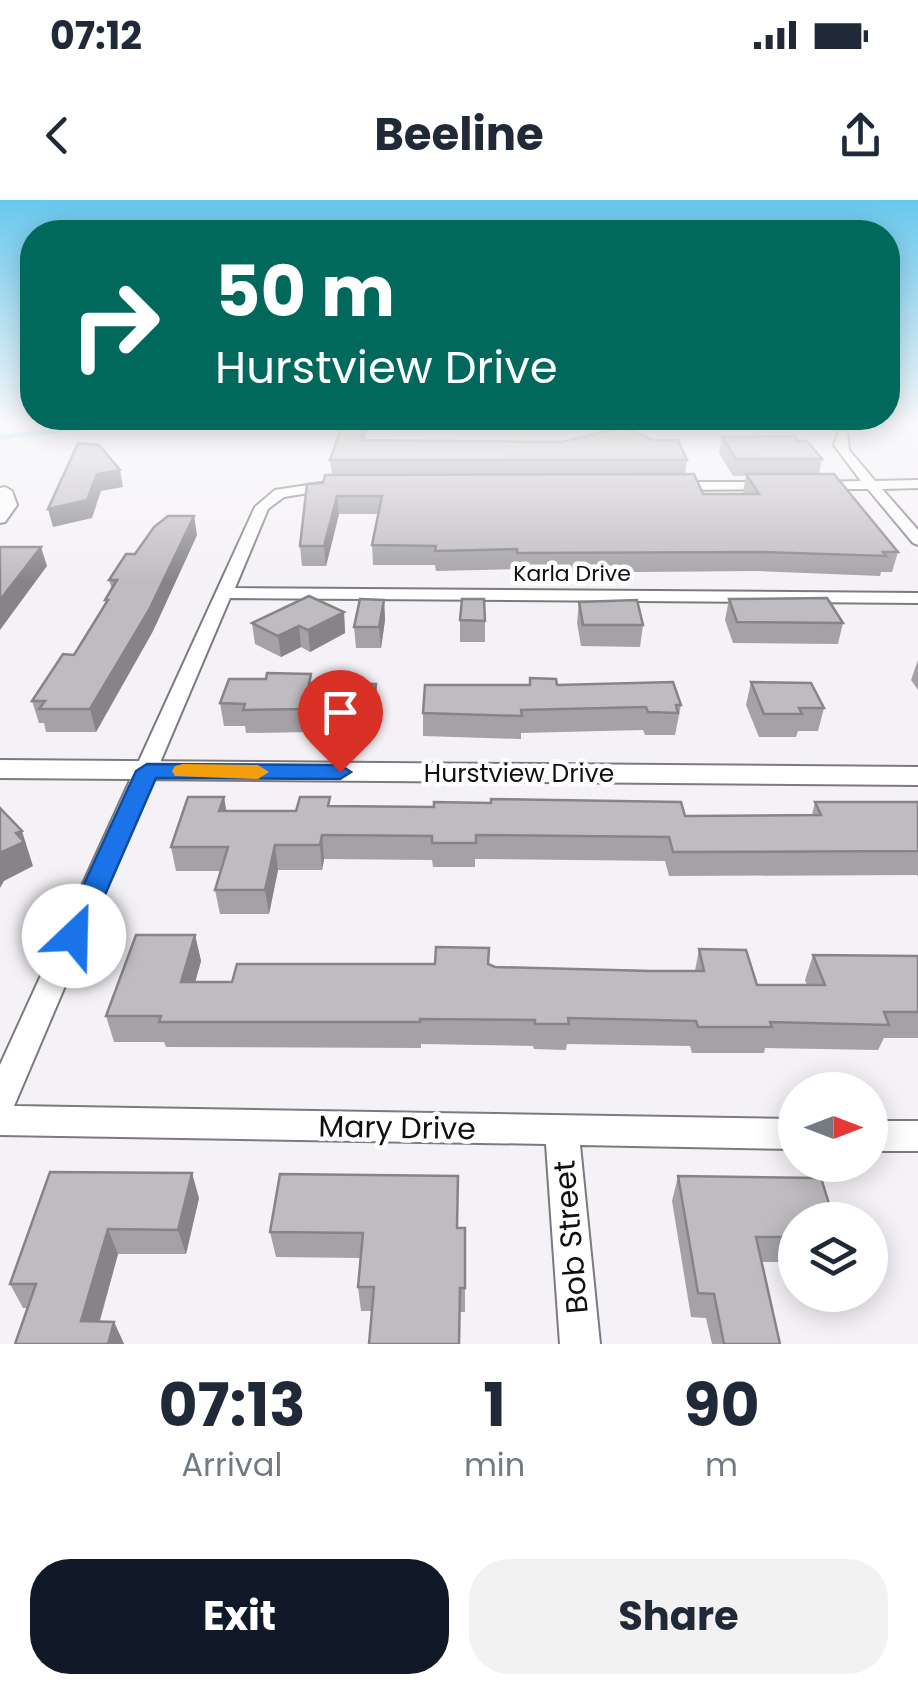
<!DOCTYPE html>
<html lang="en">
<head>
<meta charset="utf-8">
<style>
	:root { --surface:#fff; --page:#f2f2f3; --text:#1f2937; --muted:#747a83; --accent:#111827 }
	body { margin:0; font-family:Poppins,sans-serif; background:var(--page); color:var(--text); height:100vh; display:flex; flex-direction:column; font-size:38px; white-space:nowrap }
	* { box-sizing:border-box; margin:0 }
	p { font-size:32px; color:var(--muted) }
	.icon { flex:none; width:55px; height:55px; fill:none; stroke:currentColor; stroke-width:2; stroke-linecap:round; stroke-linejoin:round }
	.map { position:relative; height:1144px; overflow:hidden }
	.side { display:flex; flex-direction:column; background:var(--surface); flex:1 }
	.side>* { flex:none }
	.banner { position:absolute; left:20px; top:20px; width:880px; height:210px; border-radius:40px; box-shadow:0 5px 25px #0003; background:#00695c; color:#fff; overflow:hidden }
	.needle { width:65px; rotate:90deg }
	.buttons { position:absolute; left:778px; top:872px; display:grid; gap:20px }
	.buttons a { display:grid; place-items:center; width:110px; height:110px; border-radius:50%; background:var(--surface); box-shadow:0 5px 25px #0003; font-size:50px }
	.pin { position:absolute; display:grid; place-items:center; width:85px; height:85px; color:#fff; margin:-102px -42px; border-radius:50% 50% 50% 0; rotate:-45deg; box-shadow:0 0 10px #0007 }
	.pin .icon { rotate:45deg }
	.me { position:absolute; width:110px; margin:-55px; rotate:24deg; stroke-linejoin:round; filter:drop-shadow(0 0 8px #0008) }
	.turn { display:flex; align-items:center; gap:35px; height:210px; padding:0 30px; font-size:45px }
	.turn .icon { width:130px; height:130px; stroke-width:2.5 }
	.turn b { display:block; font-size:70px; line-height:85px }
	.eta { display:flex; justify-content:space-evenly; align-items:center; height:170px; text-align:center }
	.eta b { font-size:60px; font-weight:700; line-height:70px }
	.primary-button { display:flex; gap:20px; margin-top:auto; padding:20px 30px }
	.primary-button a { flex:1; height:115px; border-radius:40px; background:var(--accent); color:#fff; font-size:40px; font-weight:700; line-height:115px; text-align:center }
	.primary-button a+a { background:var(--page); color:var(--text) }
	.status { display:flex; justify-content:space-between; align-items:center; height:70px; padding:0 50px; background:var(--surface); direction:ltr }
	.status svg { height:28px; fill:currentColor }
	header { display:flex; justify-content:space-between; align-items:center; height:130px; padding:0 30px; background:var(--surface); font-size:45px; font-weight:700 }
	.map>svg:first-child { display:block }
</style>
</head>
<body>
<div class="status"><b>07:12</b><svg viewBox="0 0 49 12"><path d="M0 12V9h3v3zM5 12V6h3v6zM10 12V3h3v9zM15 12V0h3v12zM26 1h20v11H26zM47 4h2v5h-2z"/></svg></div>
<header><svg class="icon" aria-label="back" viewBox="0 0 24 24"><path d="M15 5l-7 7 7 7"/></svg>Beeline<svg class="icon" aria-label="share" viewBox="0 0 24 24"><path d="M12 15V3M7 8l5-5 5 5M5 13v7h14v-7"/></svg></header>
<div class="map">
<svg width="918" height="1144" viewBox="0 0 918 1144">
	<rect width="100%" height="100%" fill="#f5f2f7"/>
	<g fill="none" stroke-linecap="round" stroke-linejoin="round">
		<path stroke="#47e7f4" stroke-width="5" d="M 0,237 L 135,222"/>
		<defs>
			<g id="minor">
				<path d="M 839,231 L 847,231 L 849,250 L 875,281 L 918,280 L 918,288 L 882,289 L 918,330 L 918,345 L 913,343 L 868,289 L 811,289 L 809,286 L 816,282 L 861,281 L 834,245 Z"/>
				<path d="M 334,281 L 341,285 L 339,288 L 284,297 L 268,309 L 235,388 L 918,393 L 918,403 L 230,398 L 14,906 L 795,919 L 795,949 L 580,945 L 600,1144 L 560,1144 L 546,944 L 0,935 L 0,865 L 255,307 L 275,290 Z"/>
				<path d="M 774,282 L 781,286 L 779,289 L 671,290 L 664,286 L 671,282 Z"/>
				<path d="M 5,287 L 12,291 L 17,305 L 5,322 L 0,323 L 0,288 Z"/>
				<rect x="870" y="921" width="48" height="30"/>
			</g>
			<path id="tertiary" d="M 0,560 L 918,567 L 918,585 L 0,578 Z"/>
		</defs>
		<use href="#minor" stroke="#7c7a7e" stroke-width="4"/>
		<use href="#tertiary" stroke="#7c7a7e" stroke-width="4"/>
		<use href="#minor" fill="#fff" fill-rule="evenodd"/>
		<use href="#tertiary" fill="#fff" fill-rule="evenodd"/>
	</g>
	<g fill="#a4a2a6">
		<path d="M 722,237 L 798,241 L 822,259 L 819,274 L 898,352 L 892,372 L 881,372 L 880,376 L 756,371 L 516,373 L 516,369 L 436,371 L 435,365 L 373,365 L 372,345 L 378,314 L 339,314 L 326,366 L 302,366 L 300,346 L 323,283 L 332,275 L 330,260 L 365,240 L 687,260 L 685,274 L 703,294 L 744,294 L 743,292 L 746,276 L 733,276 L 719,253 Z"/>
		<path d="M 197,335 L 153,431 L 96,532 L 46,532 L 44,523 L 39,523 L 32,501 L 74,455 L 105,403 L 105,400 L 112,389 L 109,380 L 135,354 Z"/>
		<path d="M 729,399 L 843,423 L 838,444 L 733,443 L 725,420 Z"/>
		<path d="M 384,400 L 385,420 L 381,448 L 356,448 L 354,427 Z"/>
		<path d="M 579,402 L 643,425 L 640,447 L 581,446 L 577,423 Z"/>
		<path d="M 344,412 L 345,433 L 310,452 L 301,447 L 281,457 L 255,444 L 252,423 Z"/>
		<path d="M 460,420 L 485,421 L 485,442 L 460,442 Z"/>
		<path d="M 918,460 L 918,490 L 911,480 Z"/>
		<path d="M 530,478 L 557,485 L 681,505 L 675,535 L 645,535 L 643,530 L 521,533 L 521,539 L 423,536 L 423,513 L 529,485 Z"/>
		<path d="M 751,482 L 824,508 L 818,531 L 798,531 L 796,537 L 759,537 L 746,505 Z"/>
		<path d="M 312,484 L 376,484 L 377,506 L 374,531 L 246,533 L 245,526 L 224,526 L 220,503 Z"/>
		<path d="M 815,602 L 918,602 L 918,677 L 917,675 L 669,676 L 665,661 L 475,659 L 475,667 L 433,667 L 432,660 L 324,659 L 322,670 L 278,670 L 269,714 L 220,714 L 215,690 L 221,671 L 176,671 L 171,647 L 226,611 L 296,611 L 331,606 L 685,616 L 812,615 Z"/>
		<path d="M 195,735 L 201,761 L 195,782 L 232,782 L 488,764 L 495,767 L 695,771 L 699,749 L 757,785 L 807,785 L 805,780 L 813,755 L 918,756 L 918,838 L 884,838 L 878,850 L 765,848 L 764,853 L 692,853 L 690,846 L 567,844 L 566,850 L 534,849 L 533,846 L 421,844 L 421,848 L 166,847 L 164,842 L 114,842 L 106,816 Z"/>
		<path d="M 50,972 L 199,998 L 186,1054 L 118,1054 L 100,1121 L 114,1122 L 124,1144 L 15,1144 L 28,1108 L 23,1108 L 10,1084 Z"/>
		<path d="M 678,976 L 795,1020 L 795,1062 L 762,1062 L 780,1144 L 712,1144 L 706,1118 L 691,1117 L 672,1001 Z"/>
		<path d="M 465,1028 L 465,1112 L 361,1111 L 358,1087 L 361,1058 L 276,1057 L 270,1032 Z"/>
	</g>
	<g fill="#868487">
		<path d="M 365,222 L 370,222 L 361,256 L 360,240 Z"/>
		<path d="M 120,270 L 123,287 L 101,291 L 92,318 L 53,327 L 48,309 L 97,274 Z"/>
		<path d="M 337,296 L 339,314 L 326,366 L 324,346 Z"/>
		<path d="M 194,316 L 197,335 L 153,431 L 96,532 L 90,509 Z"/>
		<path d="M 41,347 L 47,366 L 0,430 L 0,400 Z"/>
		<path d="M 384,400 L 385,420 L 381,448 L 379,427 Z"/>
		<path d="M 344,412 L 345,433 L 310,452 L 308,430 Z"/>
		<path d="M 299,426 L 301,447 L 281,457 L 278,436 Z"/>
		<path d="M 376,484 L 377,506 L 374,531 L 373,508 Z"/>
		<path d="M 224,597 L 228,620 L 219,611 Z"/>
		<path d="M 22,631 L 33,666 L 4,681 L 0,688 L 0,653 L 16,633 Z"/>
		<path d="M 322,635 L 324,659 L 322,670 L 320,645 Z"/>
		<path d="M 275,645 L 278,670 L 269,714 L 265,690 Z"/>
		<path d="M 195,735 L 201,761 L 188,808 L 181,782 Z"/>
		<path d="M 192,973 L 199,998 L 186,1054 L 178,1030 Z"/>
		<path d="M 108,1029 L 118,1054 L 93,1144 L 81,1121 Z"/>
		<path d="M 114,1122 L 124,1144 L 108,1144 Z"/>
	</g>
	<g fill="#bfbcc1" stroke="#868487" stroke-width="2.5">
		<path d="M 343,222 L 365,222 L 360,240 L 561,242 L 624,227 L 652,240 L 678,240 L 687,260 L 330,260 Z"/>
		<path d="M 795,236 L 798,241 L 807,241 L 822,259 L 736,259 L 722,237 Z"/>
		<path d="M 78,243 L 99,245 L 120,270 L 97,274 L 87,300 L 48,309 Z"/>
		<path d="M 694,274 L 703,294 L 759,294 L 746,274 L 834,274 L 898,352 L 883,352 L 886,356 L 760,352 L 517,353 L 517,349 L 435,351 L 436,346 L 372,345 L 382,296 L 337,296 L 324,346 L 300,346 L 307,284 L 323,283 L 325,275 Z"/>
		<path d="M 168,316 L 194,316 L 149,410 L 90,509 L 39,509 L 45,501 L 32,501 L 63,454 L 74,455 L 108,400 L 105,400 L 117,380 L 109,380 L 126,354 L 135,354 L 154,327 Z"/>
		<path d="M 0,347 L 41,347 L 0,400 Z"/>
		<path d="M 309,396 L 344,412 L 308,430 L 299,426 L 278,436 L 252,423 Z"/>
		<path d="M 827,398 L 843,423 L 737,422 L 729,399 Z"/>
		<path d="M 360,399 L 384,400 L 379,427 L 354,427 Z"/>
		<path d="M 462,399 L 484,399 L 485,421 L 460,420 Z"/>
		<path d="M 637,400 L 643,425 L 583,425 L 579,402 Z"/>
		<path d="M 267,473 L 311,474 L 309,484 L 376,484 L 373,508 L 243,510 L 245,504 L 220,503 L 229,479 L 266,479 Z"/>
		<path d="M 530,478 L 556,479 L 557,485 L 673,482 L 681,505 L 676,505 L 678,513 L 648,512 L 646,507 L 521,510 L 522,516 L 423,513 L 425,485 L 530,485 Z"/>
		<path d="M 751,482 L 811,483 L 824,508 L 799,508 L 802,514 L 764,514 Z"/>
		<path d="M 188,597 L 224,597 L 219,611 L 296,611 L 300,597 L 330,597 L 328,606 L 434,607 L 434,602 L 491,603 L 491,599 L 681,602 L 685,616 L 821,615 L 815,602 L 918,602 L 918,651 L 673,652 L 669,637 L 476,635 L 476,643 L 432,643 L 432,636 L 322,635 L 320,645 L 275,645 L 265,690 L 215,690 L 228,647 L 171,647 Z"/>
		<path d="M 0,608 L 22,631 L 16,633 L 24,642 L 0,653 Z"/>
		<path d="M 136,735 L 195,735 L 181,782 L 232,782 L 237,764 L 435,764 L 436,747 L 489,748 L 488,764 L 495,767 L 651,771 L 704,771 L 699,749 L 746,750 L 757,785 L 825,785 L 813,755 L 918,756 L 918,812 L 884,812 L 889,825 L 770,822 L 772,827 L 698,827 L 696,821 L 568,818 L 569,824 L 535,824 L 535,820 L 420,819 L 420,822 L 159,822 L 161,816 L 106,816 Z"/>
		<path d="M 50,972 L 192,973 L 178,1030 L 108,1029 L 81,1121 L 114,1122 L 108,1144 L 15,1144 L 36,1084 L 10,1084 Z"/>
		<path d="M 280,974 L 458,976 L 457,1028 L 465,1028 L 465,1088 L 460,1088 L 459,1144 L 369,1144 L 374,1087 L 358,1087 L 363,1033 L 270,1032 Z"/>
		<path d="M 678,976 L 821,978 L 834,1020 L 795,1020 L 795,1037 L 756,1037 L 780,1144 L 724,1144 L 714,1094 L 698,1093 Z"/>
	</g>
	<linearGradient id="sky" x2="0" y2="1"><stop stop-color="#67c8ed"/><stop offset="0.58" stop-color="#faf9fb"/><stop offset="1" stop-color="#faf9fb" stop-opacity="0"/></linearGradient>
	<rect width="918" height="382" fill="url(#sky)"/>
	<path fill="#1a73e8" stroke="#114b97" stroke-width="2.5" d="M 147,564 L 340,565 L 351,572 L 340,579 L 156,578 L 87,736 L 83,743 L 64,743 L 60,736 L 136,571 Z"/>
	<path fill="#f59e0b" d="M 183,564 L 258,565 L 269,572 L 258,579 L 175,576 L 172,571 L 175,566 Z"/>
	<g text-anchor="middle" stroke-width="9" stroke-linejoin="round" paint-order="stroke">
		<g font-size="22" fill="#101011" stroke="#fff">
			<text x="572" y="381">Karla Drive</text>
		</g>
		<g font-size="25" fill="#101011" stroke="#fff">
			<text x="519" y="582">Hurstview Drive</text>
		</g>
		<g font-size="30" fill="#101011" stroke="#fff">
			<text transform="translate(397 928) rotate(1)" y="10">Mary Drive</text>
			<text transform="translate(571 1037) rotate(-95)" y="10">Bob Street</text>
		</g>
	</g>
</svg>
<div class="buttons">
<a><svg class="needle" viewBox="-14 -14 28 28"><path d="M0-13l5 13h-10z" fill="#e53935"/><path d="M0 13l5-13h-10z" fill="#747a83"/></svg></a>
<a><svg class="icon" aria-label="layers" viewBox="0 0 24 24"><path d="M12 4l9 5-9 5-9-5zM3 14l9 5 9-5"/></svg></a>
</div>
<div class="pin" style="left:340px;top:572px;background:#d93025"><svg class="icon" aria-label="arrive" viewBox="0 0 24 24"><path d="M6 21V4h12l-3 4 3 4H6"/></svg></div>
<svg class="me" style="left:74px;top:736px" viewBox="-20 -20 40 40"><circle r="19" fill="#fff"/><path d="M0-13L10 11 0 6-10 11z" fill="#1a73e8"/></svg>
<div class="banner">
<div class="turn"><svg class="icon" aria-label="right" viewBox="0 0 24 24"><path d="M7 20v-9h11M14 6l5 5-5 5"/></svg><div><b>50 m</b>Hurstview Drive</div></div>
</div>
</div>
<section class="side">
<div class="eta">
<div><b>07:13</b><p>Arrival</p></div>
<div><b>1</b><p>min</p></div>
<div><b>90</b><p>m</p></div>
</div>
<div class="primary-button"><a>Exit</a><a>Share</a></div>
</section>
</body>
</html>
